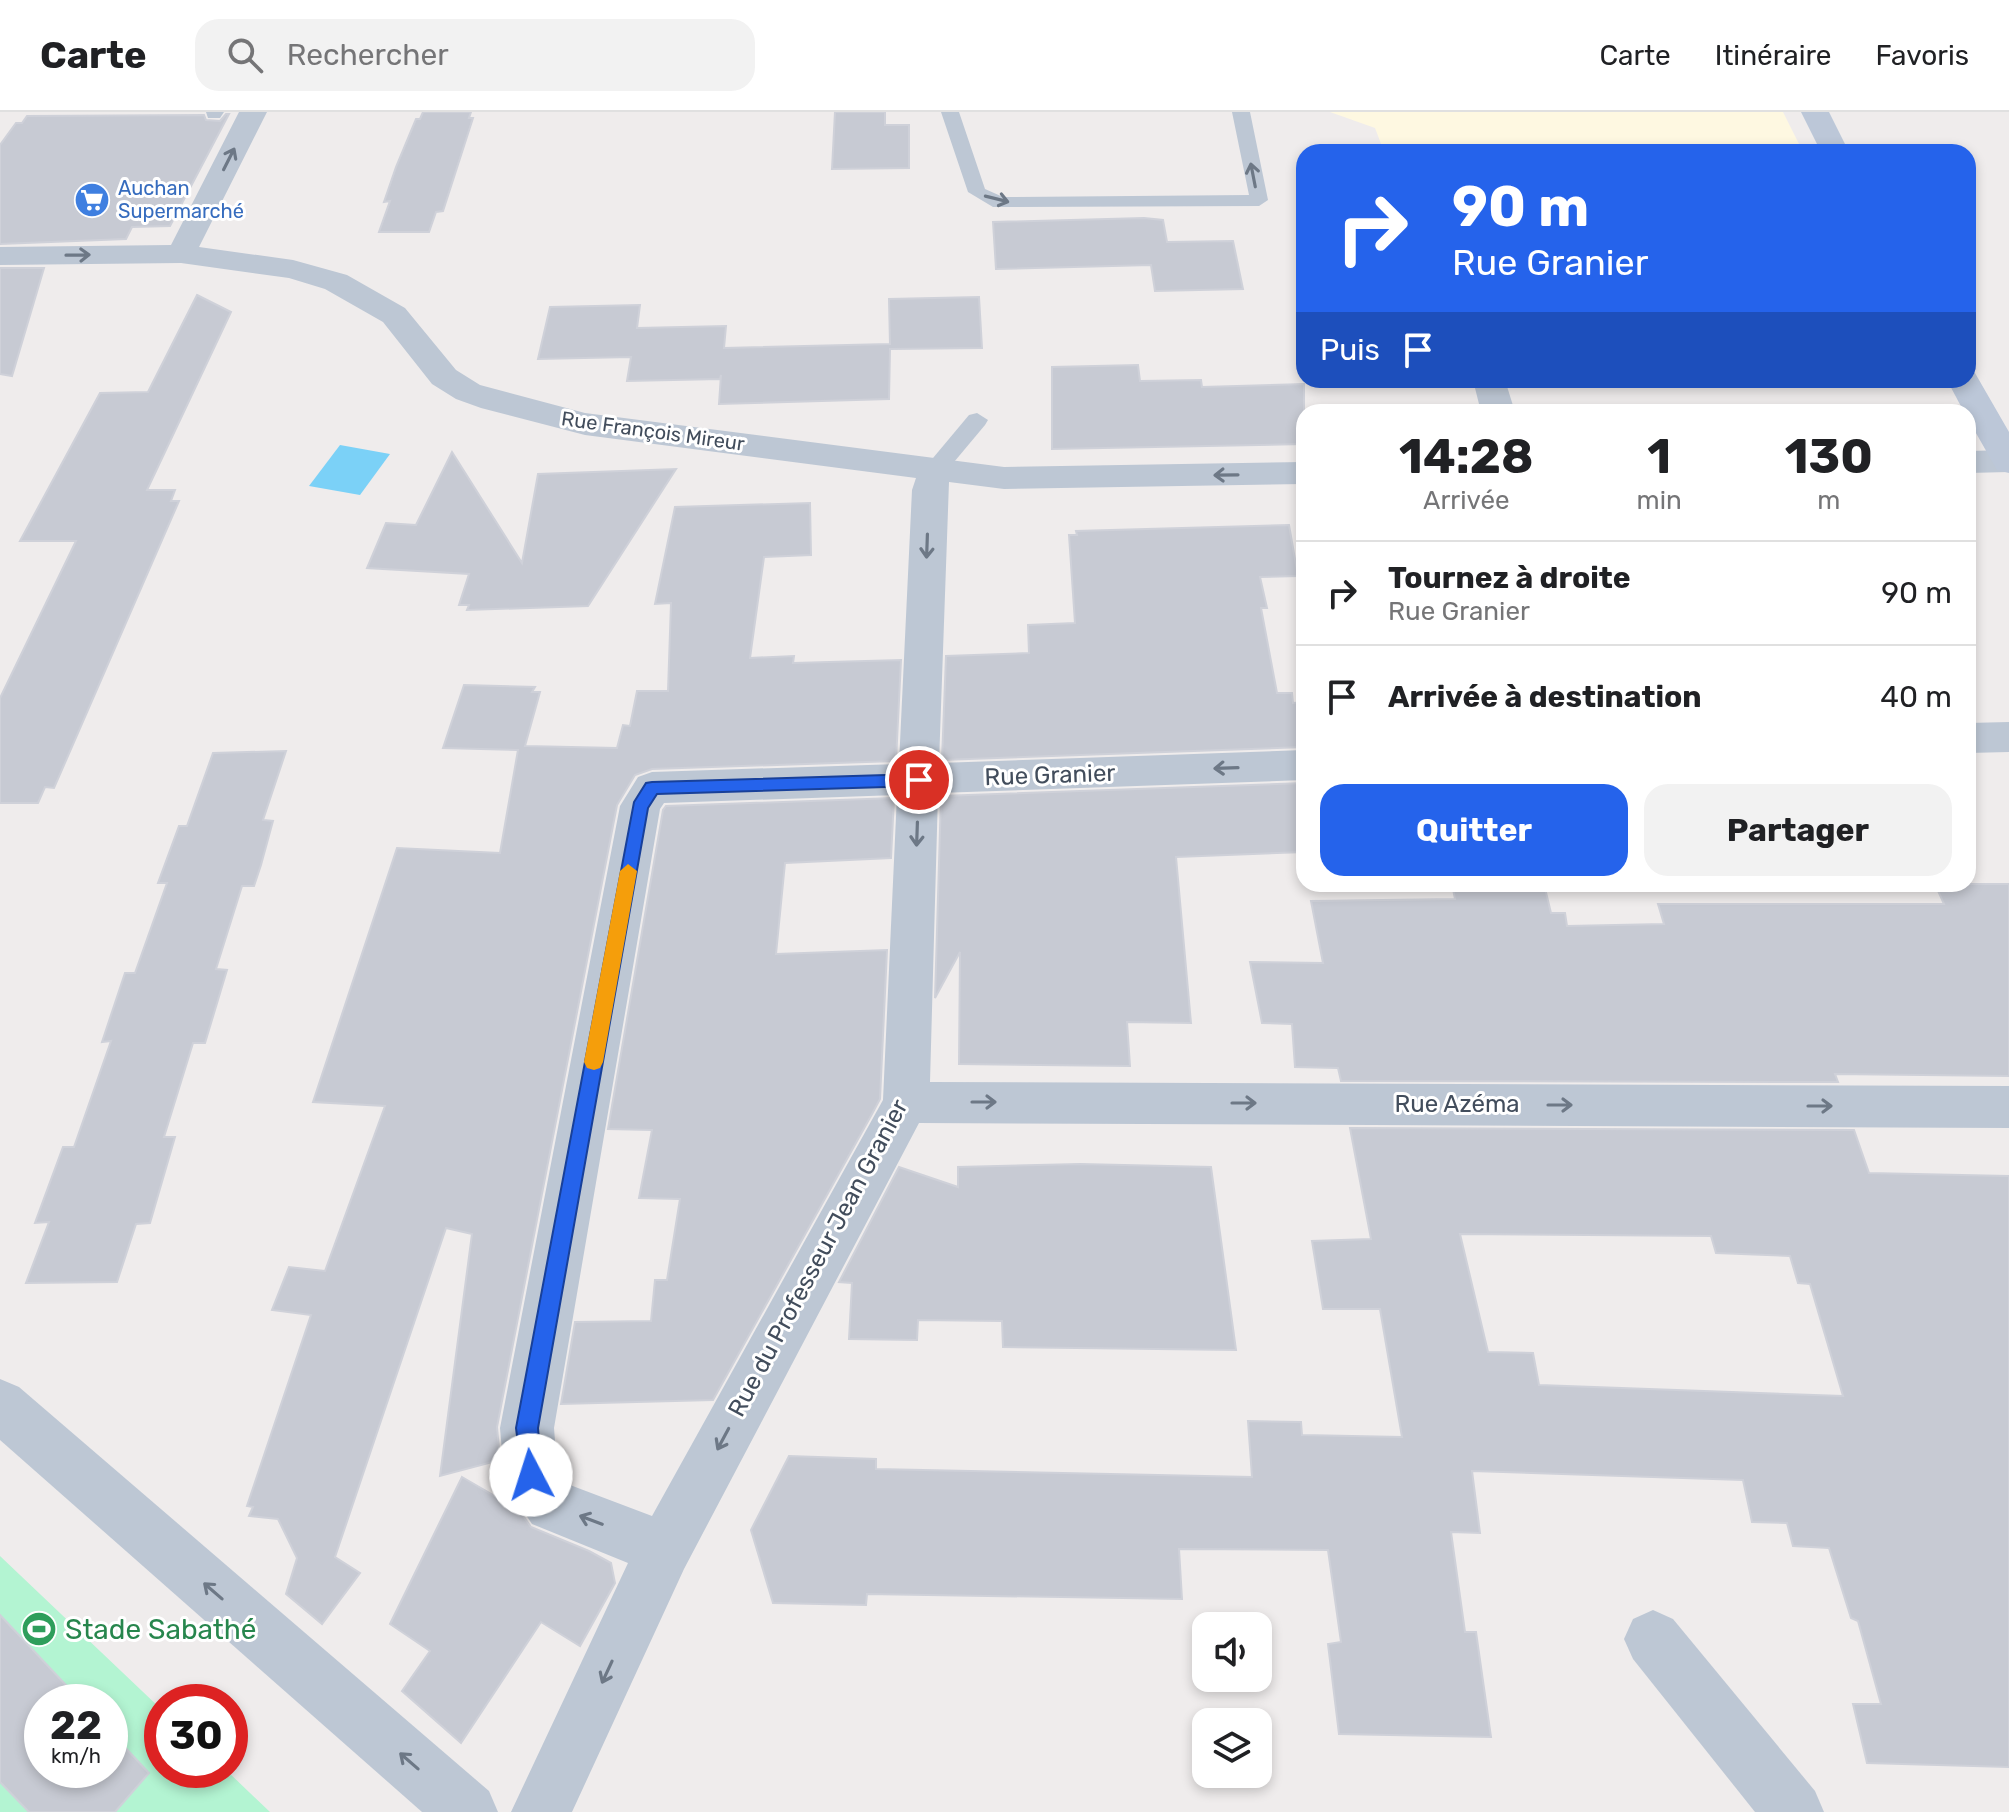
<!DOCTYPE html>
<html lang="fr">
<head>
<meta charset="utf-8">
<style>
	:root { --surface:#fff; --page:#f2f2f2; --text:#202124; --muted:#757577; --line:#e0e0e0; --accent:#2563eb }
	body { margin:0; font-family:Rubik,sans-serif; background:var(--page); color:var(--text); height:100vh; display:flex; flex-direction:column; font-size:30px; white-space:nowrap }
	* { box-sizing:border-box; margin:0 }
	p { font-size:26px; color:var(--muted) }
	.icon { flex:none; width:44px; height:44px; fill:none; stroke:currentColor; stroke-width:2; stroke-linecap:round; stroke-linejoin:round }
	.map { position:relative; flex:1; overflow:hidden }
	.sheet { position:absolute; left:1296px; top:292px; width:680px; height:488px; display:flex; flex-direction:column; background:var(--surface); border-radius:24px; box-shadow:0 4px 12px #0003 }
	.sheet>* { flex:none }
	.top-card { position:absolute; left:1296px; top:32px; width:680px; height:244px; border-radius:24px; box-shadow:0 4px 12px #0003; background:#2563eb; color:#fff; overflow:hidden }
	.controls { position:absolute; left:1192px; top:1500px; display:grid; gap:16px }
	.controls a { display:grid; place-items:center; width:80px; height:80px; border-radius:16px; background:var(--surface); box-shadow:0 4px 12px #0003; font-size:40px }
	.speed { position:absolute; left:24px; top:1572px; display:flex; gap:16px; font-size:40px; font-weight:700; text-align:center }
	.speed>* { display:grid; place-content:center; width:104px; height:104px; border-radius:50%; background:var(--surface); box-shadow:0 4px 12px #0003; line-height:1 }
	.speed small { font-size:20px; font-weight:400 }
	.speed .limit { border:12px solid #d22; background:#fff; color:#111 }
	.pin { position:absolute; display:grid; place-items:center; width:68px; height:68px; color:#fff; margin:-34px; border:4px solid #fff; border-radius:50%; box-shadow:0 2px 8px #0007 }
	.me { position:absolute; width:88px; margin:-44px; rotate:355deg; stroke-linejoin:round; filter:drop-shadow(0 0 6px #0008) }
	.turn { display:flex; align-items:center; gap:28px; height:168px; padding:0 24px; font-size:36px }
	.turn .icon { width:104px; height:104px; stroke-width:2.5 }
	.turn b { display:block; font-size:56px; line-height:68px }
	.then { display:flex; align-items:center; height:76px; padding:0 24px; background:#0003; gap:16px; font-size:30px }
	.eta { display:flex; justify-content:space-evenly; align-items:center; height:136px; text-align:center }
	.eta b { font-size:48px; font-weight:700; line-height:56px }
	.button { display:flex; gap:16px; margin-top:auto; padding:16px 24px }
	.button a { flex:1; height:92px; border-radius:24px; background:var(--accent); color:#fff; font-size:32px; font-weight:700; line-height:92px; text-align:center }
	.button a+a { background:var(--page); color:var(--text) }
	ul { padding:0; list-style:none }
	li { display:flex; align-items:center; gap:24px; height:104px; padding:0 24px; border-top:2px solid var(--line) }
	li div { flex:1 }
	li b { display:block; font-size:30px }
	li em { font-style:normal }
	header { display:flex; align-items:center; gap:48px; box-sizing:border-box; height:112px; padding:0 40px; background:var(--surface); border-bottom:2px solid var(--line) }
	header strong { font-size:38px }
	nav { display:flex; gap:44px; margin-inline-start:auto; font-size:28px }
	.search { width:560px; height:72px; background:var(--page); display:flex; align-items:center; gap:20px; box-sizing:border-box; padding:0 28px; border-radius:24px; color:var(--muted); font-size:30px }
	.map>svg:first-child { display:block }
</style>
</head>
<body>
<header>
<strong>Carte</strong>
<div class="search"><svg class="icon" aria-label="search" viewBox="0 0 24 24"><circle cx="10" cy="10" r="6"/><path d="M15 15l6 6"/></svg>Rechercher</div>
<nav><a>Carte</a><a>Itinéraire</a><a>Favoris</a></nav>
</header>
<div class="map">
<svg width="2009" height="1700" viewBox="0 0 2009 1700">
	<rect width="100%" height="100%" fill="#efecec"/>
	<path fill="#fef8e1" d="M 1330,0 L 1783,0 L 1803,40 L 1458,40 L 1456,35 L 1383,37 L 1375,16 Z"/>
	<path fill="#b3f4d2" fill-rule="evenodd" d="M 0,1444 L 162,1598 L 162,1658 L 226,1658 L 270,1700 L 0,1700 ZM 42,1590 L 110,1590 L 110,1658 L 42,1658 Z"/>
	<path fill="#7bd1f7" d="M 340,333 L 390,342 L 360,383 L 309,374 Z"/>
	<g fill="#c7cad3" stroke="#cfd1d9" stroke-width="2" fill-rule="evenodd">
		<path d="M 423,0 L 471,0 L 469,6 L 473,6 L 443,99 L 436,100 L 429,120 L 379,120 L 390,89 L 384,90 L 396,55 L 416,7 L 420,7 Z"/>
		<path d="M 835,0 L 885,0 L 885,13 L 909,13 L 909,56 L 832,57 Z"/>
		<path d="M 226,2 L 229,2 L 170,114 L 132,115 L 126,127 L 0,132 L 0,33 L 16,11 L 22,11 L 27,4 L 204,3 L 206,8 L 220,9 Z"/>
		<path d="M 1144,106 L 1163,108 L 1167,130 L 1233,129 L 1243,177 L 1155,179 L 1151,153 L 996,157 L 993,110 Z"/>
		<path d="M 0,156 L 44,156 L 12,264 L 0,262 Z"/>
		<path d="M 197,183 L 231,200 L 147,378 L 175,378 L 171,389 L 179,389 L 54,676 L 45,675 L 38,691 L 0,691 L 0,586 L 76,429 L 20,429 L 100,281 L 148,280 Z"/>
		<path d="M 979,185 L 982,236 L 890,237 L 889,287 L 719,292 L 721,263 L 720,267 L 627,269 L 631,245 L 538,247 L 550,195 L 640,193 L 637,216 L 726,214 L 724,236 L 890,232 L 889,187 Z"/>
		<path d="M 1138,253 L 1140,269 L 1201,268 L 1202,275 L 1304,272 L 1304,332 L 1052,337 L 1052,255 Z"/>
		<path d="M 452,340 L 522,451 L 538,362 L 676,357 L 588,494 L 467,498 L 469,493 L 459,493 L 469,462 L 367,456 L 386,411 L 416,413 Z"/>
		<path d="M 810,391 L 811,443 L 764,445 L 750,546 L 794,544 L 793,551 L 901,548 L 896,649 L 652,657 L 635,663 L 617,693 L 497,1315 L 500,1348 L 440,1364 L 472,1122 L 446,1116 L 335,1445 L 360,1461 L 322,1512 L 286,1482 L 297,1446 L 278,1407 L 249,1404 L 253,1395 L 247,1394 L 311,1203 L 272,1198 L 289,1155 L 325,1159 L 385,994 L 313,990 L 397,736 L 500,741 L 518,638 L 443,636 L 464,573 L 535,575 L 532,580 L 540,580 L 525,634 L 617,636 L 623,613 L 630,614 L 637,579 L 668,579 L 671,491 L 655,492 L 675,395 Z"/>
		<path d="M 1289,413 L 1298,464 L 1260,465 L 1267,496 L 1261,496 L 1277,581 L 1292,581 L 1293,591 L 1304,590 L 1304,635 L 942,648 L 946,544 L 1029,541 L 1028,513 L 1075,511 L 1069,423 L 1077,423 L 1076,419 Z"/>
		<path d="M 286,639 L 263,708 L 273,709 L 261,753 L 254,774 L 242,774 L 216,857 L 227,858 L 205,931 L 193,931 L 164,1025 L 175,1025 L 150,1111 L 136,1112 L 117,1170 L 26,1171 L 49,1110 L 35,1111 L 63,1035 L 74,1035 L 111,929 L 102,930 L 125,861 L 135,861 L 167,771 L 158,771 L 179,714 L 187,714 L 213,641 Z"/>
		<path d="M 1304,671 L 1304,740 L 1176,745 L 1191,911 L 1127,910 L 1130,954 L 959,952 L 960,840 L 935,886 L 941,684 Z"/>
		<path d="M 894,686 L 891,746 L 785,751 L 776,842 L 887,838 L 880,987 L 872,1002 L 713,1288 L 561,1292 L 575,1210 L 651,1209 L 655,1168 L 667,1168 L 680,1087 L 639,1086 L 652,1018 L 608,1017 L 663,698 L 666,694 Z"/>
		<path d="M 1452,772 L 1544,772 L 1551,801 L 1565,801 L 1567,814 L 1664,812 L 1658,792 L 1944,792 L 1935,772 L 2009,772 L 2009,964 L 1835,962 L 1838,970 L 1341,969 L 1338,956 L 1295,955 L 1292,912 L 1262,911 L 1250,850 L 1323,851 L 1311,789 L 1455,787 Z"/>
		<path d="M 1350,1016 L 1854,1018 L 1869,1061 L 2009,1064 L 2009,1655 L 1867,1651 L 1853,1592 L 1881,1592 L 1858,1509 L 1851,1506 L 1829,1436 L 1793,1434 L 1787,1411 L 1752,1410 L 1743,1368 L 1472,1359 L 1480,1421 L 1451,1420 L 1465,1520 L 1476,1520 L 1491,1625 L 1339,1622 L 1328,1532 L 1341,1530 L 1328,1438 L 1179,1437 L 1182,1487 L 867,1482 L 866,1493 L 773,1491 L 751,1418 L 789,1344 L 876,1347 L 876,1357 L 1252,1365 L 1248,1309 L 1301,1310 L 1302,1323 L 1402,1325 L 1380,1197 L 1323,1197 L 1312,1129 L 1371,1127 ZM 1460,1122 L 1711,1124 L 1716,1141 L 1790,1144 L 1798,1171 L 1810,1172 L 1843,1284 L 1539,1273 L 1533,1241 L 1488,1240 Z"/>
		<path d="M 1080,1052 L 1211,1055 L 1236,1238 L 1003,1235 L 1002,1209 L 918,1208 L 917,1228 L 849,1227 L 852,1171 L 839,1170 L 899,1055 L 958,1075 L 958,1055 Z"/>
		<path d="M 462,1365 L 519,1398 L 531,1415 L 589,1439 L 611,1451 L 615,1471 L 580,1534 L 541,1510 L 461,1631 L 402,1579 L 430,1539 L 390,1512 Z"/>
		<path d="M 0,1503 L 82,1590 L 42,1590 L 42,1658 L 110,1658 L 110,1619 L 149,1661 L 115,1700 L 29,1700 L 0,1670 Z"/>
	</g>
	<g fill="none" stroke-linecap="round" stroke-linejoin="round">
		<g fill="#bdc7d4" fill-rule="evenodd">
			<path d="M 206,0 L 224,0 L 220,6 L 208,6 Z"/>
			<path d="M 941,0 L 959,0 L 985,77 L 1003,85 L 1249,83 L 1232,0 L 1250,0 L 1268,88 L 1259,94 L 993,95 L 968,80 Z"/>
			<path d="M 977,301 L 988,308 L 985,313 L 944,362 L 928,362 L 925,357 L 928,352 L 969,303 Z"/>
		</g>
		<g fill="#bdc7d4" fill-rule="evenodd">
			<path d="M 239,0 L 267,0 L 199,135 L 293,148 L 347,163 L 405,196 L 456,258 L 480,273 L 585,301 L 1004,355 L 1304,350 L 1304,372 L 1004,377 L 949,370 L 939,651 L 1304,638 L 1304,668 L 938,681 L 930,970 L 2009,974 L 2009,1016 L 919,1011 L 684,1457 L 572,1700 L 511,1700 L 628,1451 L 532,1412 L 512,1382 L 504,1363 L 500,1316 L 620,694 L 638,665 L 652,660 L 899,652 L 912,378 L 916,366 L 585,323 L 481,296 L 456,287 L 432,272 L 383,210 L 325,177 L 289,166 L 181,151 L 0,153 L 0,135 L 171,133 ZM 897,683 L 883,988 L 652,1404 L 570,1373 L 557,1354 L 554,1316 L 660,697 L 664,691 Z"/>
			<path d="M 1473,268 L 1505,268 L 1515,300 L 1481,300 Z"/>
			<path d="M 2009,338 L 2009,360 L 1968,361 L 1968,339 Z"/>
			<path d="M 2009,610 L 2009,640 L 1968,641 L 1968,611 Z"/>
			<path d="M 0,1267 L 19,1275 L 489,1679 L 498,1700 L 422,1700 L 0,1328 Z"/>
			<path d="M 1653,1498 L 1673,1507 L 1815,1679 L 1824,1700 L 1755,1700 L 1633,1547 L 1624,1527 L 1633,1507 Z"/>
		</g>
		<g fill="#bcc7d8" fill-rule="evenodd">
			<path d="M 1801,0 L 1829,0 L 1849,40 L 1821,40 Z"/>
			<path d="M 1968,259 L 1975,261 L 2009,320 L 2009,361 L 1997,358 L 1968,307 L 1968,300 L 1964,300 L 1947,268 L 1968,268 Z"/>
		</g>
	</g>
	<defs><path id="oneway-shaft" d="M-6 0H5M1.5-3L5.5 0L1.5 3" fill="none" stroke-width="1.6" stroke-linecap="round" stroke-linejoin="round" transform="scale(2)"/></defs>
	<g stroke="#6d7886">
		<use href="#oneway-shaft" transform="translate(229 47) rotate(-63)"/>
		<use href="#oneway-shaft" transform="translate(1253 63) rotate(-101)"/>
		<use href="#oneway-shaft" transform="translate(997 87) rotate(14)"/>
		<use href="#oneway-shaft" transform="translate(78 143) rotate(-1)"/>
		<use href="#oneway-shaft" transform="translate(1226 363) rotate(179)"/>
		<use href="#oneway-shaft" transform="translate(927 434) rotate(92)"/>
		<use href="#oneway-shaft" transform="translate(1226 656) rotate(178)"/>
		<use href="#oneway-shaft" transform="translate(917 722) rotate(92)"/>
		<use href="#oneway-shaft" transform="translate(984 990)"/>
		<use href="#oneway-shaft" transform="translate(1244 991)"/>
		<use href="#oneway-shaft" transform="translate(1560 993)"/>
		<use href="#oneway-shaft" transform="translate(1820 994)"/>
		<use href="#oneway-shaft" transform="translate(723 1327) rotate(118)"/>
		<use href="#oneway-shaft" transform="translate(591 1408) rotate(-159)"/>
		<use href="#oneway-shaft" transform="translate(213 1479) rotate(-139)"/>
		<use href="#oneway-shaft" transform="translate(607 1560) rotate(115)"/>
		<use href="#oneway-shaft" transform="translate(409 1649) rotate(-139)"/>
	</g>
	<path fill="#2563eb" stroke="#184099" stroke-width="2" d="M 919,662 L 928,668 L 919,674 L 657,682 L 648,696 L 538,1316 L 542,1363 L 539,1371 L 531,1374 L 523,1371 L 516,1316 L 634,690 L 646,671 L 652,670 Z"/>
	<path fill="#f59e0b" d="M 628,752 L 637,759 L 603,950 L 600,956 L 594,958 L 587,956 L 584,950 L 620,759 Z"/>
	<defs>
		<symbol id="supermarket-disc" viewBox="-11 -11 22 22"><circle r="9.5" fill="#3f7fe0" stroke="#fff"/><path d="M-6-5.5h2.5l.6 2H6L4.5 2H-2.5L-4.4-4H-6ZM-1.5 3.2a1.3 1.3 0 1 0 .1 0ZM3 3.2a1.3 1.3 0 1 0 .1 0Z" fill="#fff"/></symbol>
		<symbol id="stadium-disc" viewBox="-11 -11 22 22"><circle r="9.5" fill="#2e9e5b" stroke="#fff"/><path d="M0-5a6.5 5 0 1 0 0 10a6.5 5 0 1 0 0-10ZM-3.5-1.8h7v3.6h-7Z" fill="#fff"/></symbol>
	</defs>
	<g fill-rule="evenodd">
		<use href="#supermarket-disc" x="72" y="68" width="40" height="40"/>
		<use href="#stadium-disc" x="19" y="1497" width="40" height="40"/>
	</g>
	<g text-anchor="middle" stroke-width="6" stroke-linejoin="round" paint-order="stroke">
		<g font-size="20" fill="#366cbe" stroke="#fff" text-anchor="start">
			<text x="118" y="83">Auchan<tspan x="118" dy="23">Supermarché</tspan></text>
		</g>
		<g font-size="20" fill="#424d5c" stroke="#fff">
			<text transform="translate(653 319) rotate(8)" y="7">Rue François Mireur</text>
		</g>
		<g font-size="24" fill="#424d5c" stroke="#fff">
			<text transform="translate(1050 663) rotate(-2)" y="8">Rue Granier</text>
			<text x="1457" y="1000">Rue Azéma</text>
			<text transform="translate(818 1146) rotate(-62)" y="8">Rue du Professeur Jean Granier</text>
		</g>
		<g font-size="28" fill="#27864d" stroke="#fff" text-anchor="start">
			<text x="65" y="1527">Stade Sabathé</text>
		</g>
	</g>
</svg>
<div class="controls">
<a><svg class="icon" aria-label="sound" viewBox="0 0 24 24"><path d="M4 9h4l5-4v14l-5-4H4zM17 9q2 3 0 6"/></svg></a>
<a><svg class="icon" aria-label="layers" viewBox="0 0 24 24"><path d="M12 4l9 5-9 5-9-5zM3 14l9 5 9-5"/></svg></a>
</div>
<div class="speed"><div>22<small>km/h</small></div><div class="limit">30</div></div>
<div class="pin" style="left:919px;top:668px;background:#d93025"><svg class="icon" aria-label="arrive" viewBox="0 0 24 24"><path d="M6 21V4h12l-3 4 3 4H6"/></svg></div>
<svg class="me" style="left:531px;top:1363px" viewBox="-20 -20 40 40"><circle r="19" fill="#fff"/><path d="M0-13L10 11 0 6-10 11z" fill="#2563eb"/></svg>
<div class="top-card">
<div class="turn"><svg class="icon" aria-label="right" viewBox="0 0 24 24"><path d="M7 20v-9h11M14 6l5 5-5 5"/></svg><div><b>90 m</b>Rue Granier</div></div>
<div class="then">Puis<svg class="icon" aria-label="arrive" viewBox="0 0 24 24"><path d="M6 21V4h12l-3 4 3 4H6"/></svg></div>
</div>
<section class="sheet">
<div class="eta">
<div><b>14:28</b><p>Arrivée</p></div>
<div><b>1</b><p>min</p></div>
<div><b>130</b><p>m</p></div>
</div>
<ul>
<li><svg class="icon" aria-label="right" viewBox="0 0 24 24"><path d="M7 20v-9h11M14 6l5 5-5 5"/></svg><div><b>Tournez à droite</b><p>Rue Granier</p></div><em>90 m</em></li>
<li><svg class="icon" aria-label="arrive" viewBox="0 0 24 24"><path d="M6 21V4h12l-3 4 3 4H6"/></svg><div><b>Arrivée à destination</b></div><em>40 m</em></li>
</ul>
<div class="button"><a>Quitter</a><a>Partager</a></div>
</section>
</div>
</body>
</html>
